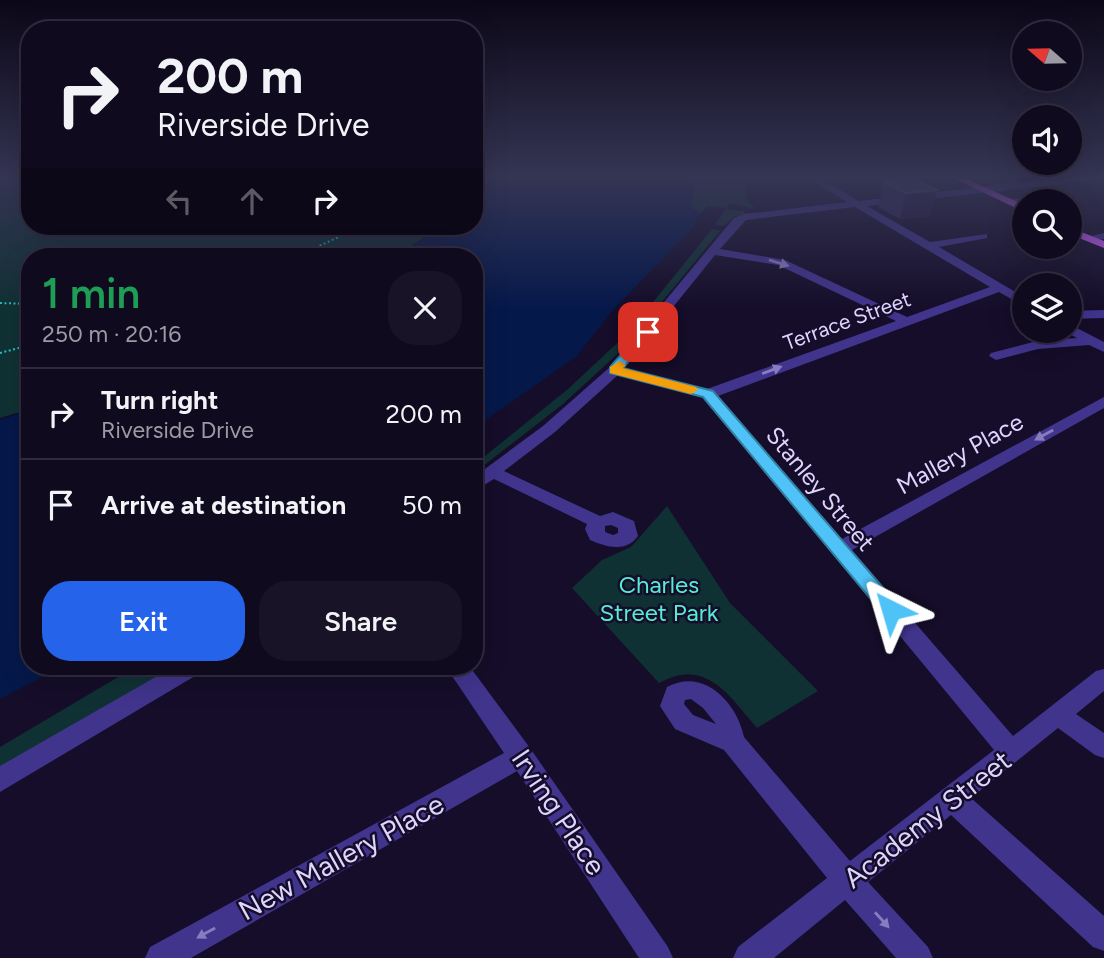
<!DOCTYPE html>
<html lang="en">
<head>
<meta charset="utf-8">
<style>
	:root { --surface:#100a1f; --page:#191328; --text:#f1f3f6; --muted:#9c9aa4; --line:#302b3d; --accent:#2563eb }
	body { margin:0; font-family:Figtree,sans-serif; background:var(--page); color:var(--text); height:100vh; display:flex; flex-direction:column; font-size:26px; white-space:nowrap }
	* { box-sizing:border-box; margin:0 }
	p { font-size:23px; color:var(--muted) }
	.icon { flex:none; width:38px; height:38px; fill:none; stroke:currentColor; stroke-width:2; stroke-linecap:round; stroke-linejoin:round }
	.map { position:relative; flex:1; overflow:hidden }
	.side { position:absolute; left:21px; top:248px; width:462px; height:427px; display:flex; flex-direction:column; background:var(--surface); border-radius:28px; box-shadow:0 7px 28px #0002,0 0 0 2px var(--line) }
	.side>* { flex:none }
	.banner { position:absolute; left:21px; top:21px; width:462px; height:214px; border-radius:28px; box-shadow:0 7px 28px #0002,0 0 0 2px var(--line); background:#100a1f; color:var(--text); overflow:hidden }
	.needle { width:46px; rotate:290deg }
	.controls { position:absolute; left:1012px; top:21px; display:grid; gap:14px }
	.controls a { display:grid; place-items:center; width:70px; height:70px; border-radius:50%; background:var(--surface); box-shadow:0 7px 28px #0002,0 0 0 2px var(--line); font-size:35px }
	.pin { position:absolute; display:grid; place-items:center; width:60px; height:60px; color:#fff; margin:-30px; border-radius:14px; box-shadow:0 4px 10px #0006 }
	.me { position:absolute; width:77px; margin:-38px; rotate:320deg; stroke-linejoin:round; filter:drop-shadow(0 0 5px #0008) }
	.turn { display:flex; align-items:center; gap:24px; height:147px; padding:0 21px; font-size:32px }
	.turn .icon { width:91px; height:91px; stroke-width:2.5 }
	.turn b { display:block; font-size:49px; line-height:60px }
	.lanes { display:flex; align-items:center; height:66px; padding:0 21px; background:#0003; justify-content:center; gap:35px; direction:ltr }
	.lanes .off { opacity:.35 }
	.round { display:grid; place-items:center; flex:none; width:74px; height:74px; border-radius:28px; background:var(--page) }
	.headline { display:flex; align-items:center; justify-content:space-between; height:119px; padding:0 21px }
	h1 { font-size:42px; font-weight:600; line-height:52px; color:#1e9e55 }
	.primary-button { display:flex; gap:14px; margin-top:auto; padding:14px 21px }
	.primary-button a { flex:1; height:80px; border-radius:28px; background:var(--accent); color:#fff; font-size:28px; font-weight:600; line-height:80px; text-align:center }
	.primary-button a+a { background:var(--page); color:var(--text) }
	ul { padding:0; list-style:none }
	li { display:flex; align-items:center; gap:21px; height:91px; padding:0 21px; border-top:2px solid var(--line) }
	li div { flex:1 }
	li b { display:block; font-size:26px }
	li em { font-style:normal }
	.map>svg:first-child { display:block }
</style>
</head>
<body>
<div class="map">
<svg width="1104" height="958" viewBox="0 0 1104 958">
	<rect width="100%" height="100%" fill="#150d29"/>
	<g fill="#103134">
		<path d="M 0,176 L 30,176 L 30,226 L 441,226 L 395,257 L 30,257 L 30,409 L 0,418 Z"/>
		<path d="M 696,176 L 747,176 L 746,198 L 755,209 L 729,203 L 726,209 L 744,211 L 745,214 L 734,217 L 723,226 L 715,225 L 726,208 L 707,206 L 701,213 L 691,208 Z"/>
		<path d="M 712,229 L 720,231 L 625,347 L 563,404 L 474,473 L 474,455 L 485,456 L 568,389 L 629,332 Z"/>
		<path d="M 667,506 L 730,603 L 818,691 L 757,728 C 729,696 707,657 659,683 L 572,588 L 602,560 L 631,547 Z"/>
		<path d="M 135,667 L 173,667 L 0,771 L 0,747 Z"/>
	</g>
	<g fill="#05184a">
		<path d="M 496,176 L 694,176 L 691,207 L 701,214 L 693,228 L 611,312 L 577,356 L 474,428 L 474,257 L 396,257 L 443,226 L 474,226 L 474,204 Z"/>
		<path d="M 30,410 L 30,667 L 61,667 L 0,699 L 0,420 Z"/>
	</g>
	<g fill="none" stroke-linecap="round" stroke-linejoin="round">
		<g stroke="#24bfc5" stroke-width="2" stroke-dasharray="2 2.5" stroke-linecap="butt">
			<path d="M 0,180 L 24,176"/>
			<path d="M 295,257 L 363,226"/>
			<path d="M 0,303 L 30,304"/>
			<path d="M 0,353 L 30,345"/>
		</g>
		<g fill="#40348c" fill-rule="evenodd">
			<path d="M 805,176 L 816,176 L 859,201 L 1077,176 L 1104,176 L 1103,179 L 867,206 L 930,242 L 987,234 L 987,238 L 939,247 L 1024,297 L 1024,306 L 999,292 L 718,396 L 842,539 L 1104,397 L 1104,408 L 852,550 L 1013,736 L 1096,671 L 1104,669 L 1104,691 L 1076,714 L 1104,733 L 1104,758 L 1095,755 L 1058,728 L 971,798 L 1104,916 L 1104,951 L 1093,947 L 951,815 L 868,882 L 928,947 L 933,958 L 896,958 L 845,900 L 774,958 L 733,958 L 738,947 L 827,878 L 724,750 L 675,729 L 660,706 L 667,687 C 703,667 737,702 744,737 L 850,861 L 994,750 L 703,397 L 618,375 L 555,432 L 504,471 L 600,516 L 613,512 L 634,521 L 638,536 C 626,553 606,547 590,540 L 585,529 L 587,524 L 494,479 L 474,491 L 474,477 L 543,426 L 610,367 L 734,218 L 744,214 L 847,202 ZM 855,207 L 990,287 L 907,317 L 785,260 L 720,249 L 746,220 ZM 715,255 L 778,265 L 896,321 L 707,389 L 624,368 ZM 611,525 L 618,528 L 618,533 L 613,535 L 605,532 L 605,526 ZM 691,699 L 703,708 L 716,724 L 693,715 L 684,704 L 685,700 Z"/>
			<path d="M 1063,196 L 1070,199 L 1070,203 L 1024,201 L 1024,204 L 1009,205 L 1004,202 L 1009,199 Z"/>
			<path d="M 1104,233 L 1104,239 L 1088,241 L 1083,238 Z"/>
			<path d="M 1104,310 L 1104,318 L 1069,319 L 1069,311 Z"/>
			<path d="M 1069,324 L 1104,342 L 1104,352 L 1089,345 L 1038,349 L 996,360 L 989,356 L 991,353 L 1037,341 L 1077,338 L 1064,331 L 1069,331 Z"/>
			<path d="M 173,667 L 203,667 L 200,673 L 0,792 L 0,766 Z"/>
			<path d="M 446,667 L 470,667 L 530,748 L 668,947 L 673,958 L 639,958 L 517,771 L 191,958 L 145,958 L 150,947 L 504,753 Z"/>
		</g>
		<g fill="#d25cff" fill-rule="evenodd">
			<path d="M 949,176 L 961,176 L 1024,205 L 1024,212 Z"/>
			<path d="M 1069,227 L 1104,241 L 1104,248 L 1069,234 Z"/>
		</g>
	</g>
	<path fill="#342559" d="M 884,182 L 937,190 L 930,216 L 900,219 L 878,207 Z"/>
	<path fill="#20143e" d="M 937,190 L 930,216 L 900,219 L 906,193 Z"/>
	<path fill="#46386a" stroke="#5e5182" stroke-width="2" d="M 914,179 L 937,190 L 906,193 L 884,182 Z"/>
	<defs><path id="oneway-solid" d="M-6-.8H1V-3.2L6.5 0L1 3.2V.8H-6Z" transform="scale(1.75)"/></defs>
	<g fill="#877cc0">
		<use href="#oneway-solid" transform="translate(779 263) rotate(17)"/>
		<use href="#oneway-solid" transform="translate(772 370) rotate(-20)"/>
		<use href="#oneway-solid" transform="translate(1044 435) rotate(151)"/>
		<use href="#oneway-solid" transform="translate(882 920) rotate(48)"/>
		<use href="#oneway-solid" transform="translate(206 933) rotate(151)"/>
	</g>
	<linearGradient id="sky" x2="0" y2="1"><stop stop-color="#0c0717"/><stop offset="0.57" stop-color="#353554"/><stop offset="1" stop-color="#353554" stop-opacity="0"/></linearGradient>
	<rect width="1104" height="310" fill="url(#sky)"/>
	<path fill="#4fc3f7" stroke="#337fa1" stroke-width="2" d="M 648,328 L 654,332 L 623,368 L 713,391 L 898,605 L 900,610 L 898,615 L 884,615 L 703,397 L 610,373 L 610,367 L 643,329 Z"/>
	<path fill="#f59e0b" d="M 620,361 L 626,365 L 623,368 L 696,387 L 698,390 L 691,394 L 610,373 L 610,367 Z"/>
	<g text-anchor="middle" stroke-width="5" stroke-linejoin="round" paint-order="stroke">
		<g font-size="21" fill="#ded5ff" stroke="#150d29">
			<text transform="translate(847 321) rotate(-20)" y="7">Terrace Street</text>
		</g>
		<g font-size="24" fill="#ded5ff" stroke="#150d29">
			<text transform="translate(960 454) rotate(-29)" y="8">Mallery Place</text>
			<text transform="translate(820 489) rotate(50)" y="8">Stanley Street</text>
		</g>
		<g font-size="24" fill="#55ebd4" stroke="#150d29">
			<text x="659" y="593">Charles<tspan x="659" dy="28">Street Park</tspan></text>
		</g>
		<g font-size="28" fill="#ded5ff" stroke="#150d29">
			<text transform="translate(559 812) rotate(56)" y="10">Irving Place</text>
			<text transform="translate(927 819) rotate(-38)" y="10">Academy Street</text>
			<text transform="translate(341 857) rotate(-29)" y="10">New Mallery Place</text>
		</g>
	</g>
</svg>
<div class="controls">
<a><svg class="needle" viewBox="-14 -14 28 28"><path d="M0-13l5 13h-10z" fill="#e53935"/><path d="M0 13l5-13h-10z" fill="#9c9aa4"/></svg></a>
<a><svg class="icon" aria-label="sound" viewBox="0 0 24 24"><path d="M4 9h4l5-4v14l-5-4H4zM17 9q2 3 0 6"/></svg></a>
<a><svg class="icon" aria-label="search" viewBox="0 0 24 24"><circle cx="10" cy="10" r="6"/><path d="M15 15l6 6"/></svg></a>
<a><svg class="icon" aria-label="layers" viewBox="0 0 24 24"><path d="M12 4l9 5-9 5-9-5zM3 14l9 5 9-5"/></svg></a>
</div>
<div class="pin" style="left:648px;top:332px;background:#d93025"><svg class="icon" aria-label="arrive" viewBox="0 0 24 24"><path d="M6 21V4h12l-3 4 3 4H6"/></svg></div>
<svg class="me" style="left:891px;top:610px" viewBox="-20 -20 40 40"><path d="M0-17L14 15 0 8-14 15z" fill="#4fc3f7" stroke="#fff" stroke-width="4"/></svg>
<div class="banner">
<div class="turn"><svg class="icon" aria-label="right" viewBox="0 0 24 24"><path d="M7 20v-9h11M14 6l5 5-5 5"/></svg><div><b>200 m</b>Riverside Drive</div></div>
<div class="lanes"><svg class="icon off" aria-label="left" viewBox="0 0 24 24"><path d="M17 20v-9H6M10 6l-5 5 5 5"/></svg><svg class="icon off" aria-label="ahead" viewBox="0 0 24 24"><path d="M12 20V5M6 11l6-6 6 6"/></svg><svg class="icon" aria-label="right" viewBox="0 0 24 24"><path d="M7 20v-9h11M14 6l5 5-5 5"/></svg></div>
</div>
<section class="side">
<div class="headline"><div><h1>1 min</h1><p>250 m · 20:16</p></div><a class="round"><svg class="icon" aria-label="close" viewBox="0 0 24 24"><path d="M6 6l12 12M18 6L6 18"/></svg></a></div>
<ul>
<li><svg class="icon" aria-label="right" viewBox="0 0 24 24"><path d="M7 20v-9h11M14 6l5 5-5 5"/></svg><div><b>Turn right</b><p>Riverside Drive</p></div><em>200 m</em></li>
<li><svg class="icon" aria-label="arrive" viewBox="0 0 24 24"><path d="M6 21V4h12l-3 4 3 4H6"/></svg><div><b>Arrive at destination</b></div><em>50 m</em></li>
</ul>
<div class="primary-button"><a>Exit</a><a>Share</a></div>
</section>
</div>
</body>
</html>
